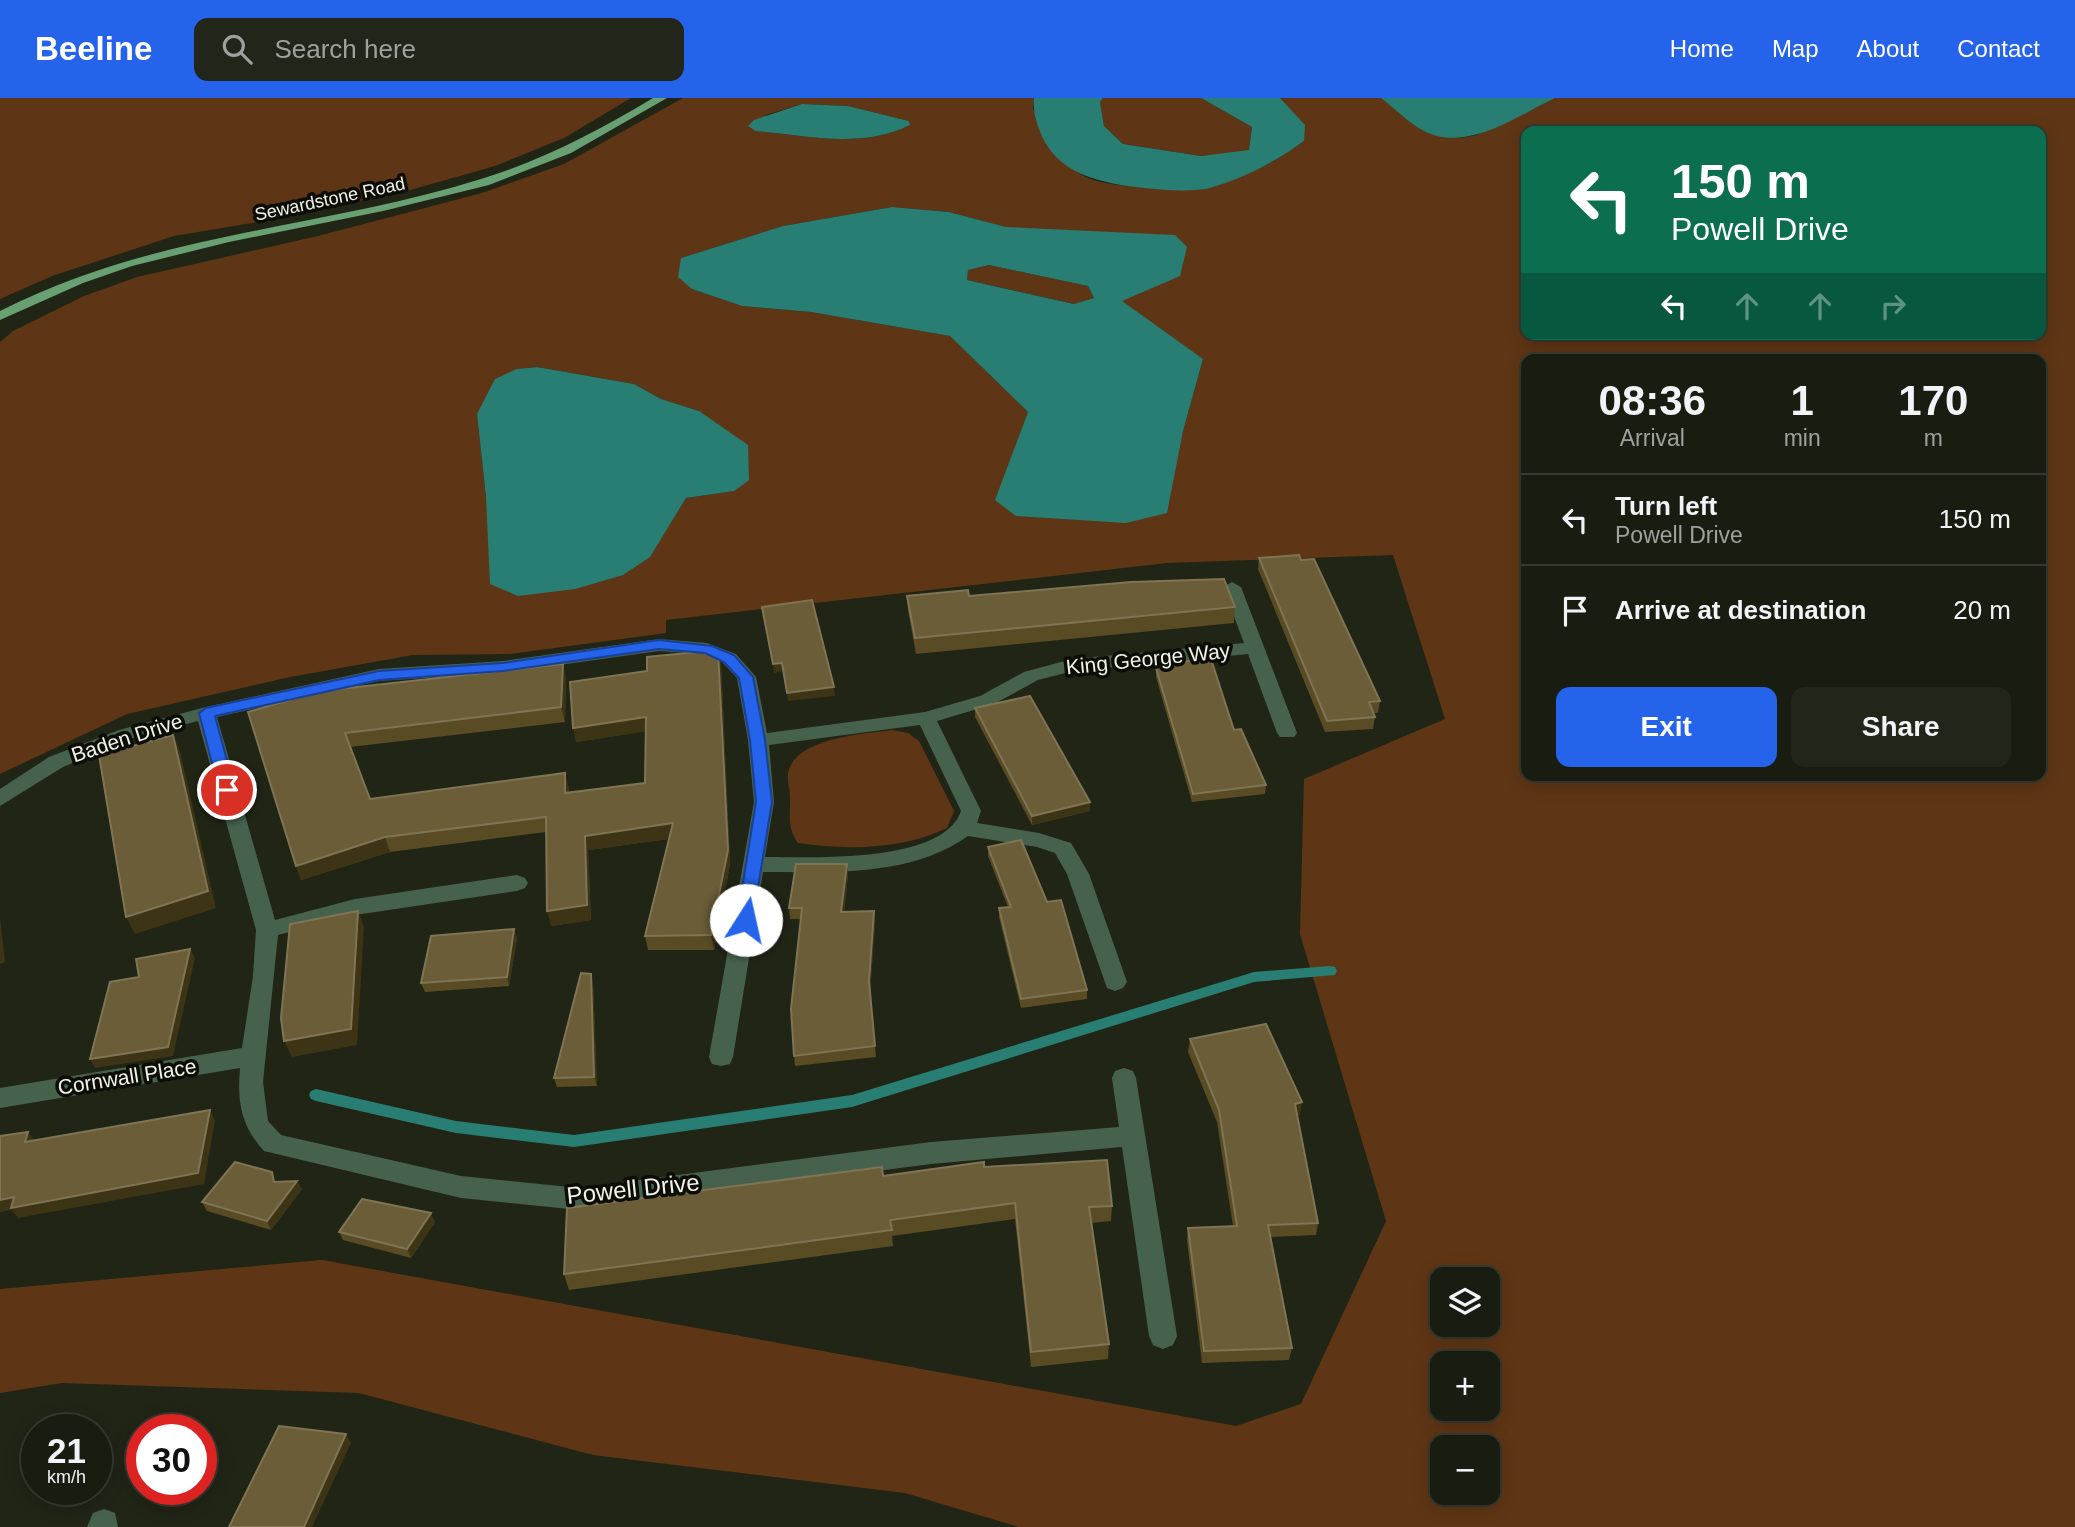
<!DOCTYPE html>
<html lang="en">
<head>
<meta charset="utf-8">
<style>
	:root { --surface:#191c10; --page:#222519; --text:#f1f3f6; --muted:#9fa19f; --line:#373a30; --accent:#2563eb }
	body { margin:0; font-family:Helvetica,sans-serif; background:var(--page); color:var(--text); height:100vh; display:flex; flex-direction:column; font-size:26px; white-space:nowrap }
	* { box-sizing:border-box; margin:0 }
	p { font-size:23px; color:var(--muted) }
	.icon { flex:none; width:38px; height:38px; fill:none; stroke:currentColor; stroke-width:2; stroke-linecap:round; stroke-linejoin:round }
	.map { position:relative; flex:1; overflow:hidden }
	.drawer { position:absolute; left:1521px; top:256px; width:525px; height:427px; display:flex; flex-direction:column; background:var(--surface); border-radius:14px; box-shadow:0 4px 18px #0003,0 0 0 2px var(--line) }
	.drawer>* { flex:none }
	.guide { position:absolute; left:1521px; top:28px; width:525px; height:214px; border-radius:14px; box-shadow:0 4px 18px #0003,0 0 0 2px var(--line); background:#0b6e4f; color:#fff; overflow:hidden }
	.buttons { position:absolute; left:1430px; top:1169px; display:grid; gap:14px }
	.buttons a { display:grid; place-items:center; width:70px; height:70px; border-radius:14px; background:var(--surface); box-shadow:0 4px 18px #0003,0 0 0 2px var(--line); font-size:35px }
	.speed { position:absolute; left:21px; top:1316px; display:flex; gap:14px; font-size:35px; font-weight:700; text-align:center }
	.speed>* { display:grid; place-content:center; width:91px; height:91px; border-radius:50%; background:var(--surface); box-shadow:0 4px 18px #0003,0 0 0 2px var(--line); line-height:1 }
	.speed small { font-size:18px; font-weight:400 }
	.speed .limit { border:10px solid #d22; background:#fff; color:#111 }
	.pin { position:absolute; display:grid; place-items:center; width:60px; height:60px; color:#fff; margin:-30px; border:4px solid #fff; border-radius:50%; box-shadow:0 2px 7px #0007 }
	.me { position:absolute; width:77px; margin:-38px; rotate:10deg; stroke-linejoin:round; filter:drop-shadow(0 0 5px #0008) }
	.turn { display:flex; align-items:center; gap:24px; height:147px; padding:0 35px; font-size:32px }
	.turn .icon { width:91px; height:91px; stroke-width:2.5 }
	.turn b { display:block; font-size:49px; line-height:60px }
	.lanes { display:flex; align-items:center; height:66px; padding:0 35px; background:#0003; justify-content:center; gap:35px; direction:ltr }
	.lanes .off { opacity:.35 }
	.eta { display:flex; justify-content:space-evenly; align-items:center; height:119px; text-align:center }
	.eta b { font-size:42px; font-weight:700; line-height:49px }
	.primary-button { display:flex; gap:14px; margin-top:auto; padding:14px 35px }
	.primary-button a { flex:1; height:80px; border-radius:14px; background:var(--accent); color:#fff; font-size:28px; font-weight:700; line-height:80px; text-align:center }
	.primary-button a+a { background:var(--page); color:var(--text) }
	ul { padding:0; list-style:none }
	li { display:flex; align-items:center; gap:21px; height:91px; padding:0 35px; border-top:2px solid var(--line) }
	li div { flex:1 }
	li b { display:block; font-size:26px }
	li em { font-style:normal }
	header { display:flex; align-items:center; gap:42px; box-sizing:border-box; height:98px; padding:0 35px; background:var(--accent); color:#fff }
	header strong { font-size:33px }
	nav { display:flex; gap:38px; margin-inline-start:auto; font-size:24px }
	.search { width:490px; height:63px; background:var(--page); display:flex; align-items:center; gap:18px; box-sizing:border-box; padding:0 24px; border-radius:14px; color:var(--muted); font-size:26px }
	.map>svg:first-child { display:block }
</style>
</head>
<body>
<header>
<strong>Beeline</strong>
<div class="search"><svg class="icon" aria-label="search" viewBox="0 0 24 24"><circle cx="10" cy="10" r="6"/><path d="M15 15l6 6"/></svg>Search here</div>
<nav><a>Home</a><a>Map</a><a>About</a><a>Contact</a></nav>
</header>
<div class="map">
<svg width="2075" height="1429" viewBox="0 0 2075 1429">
	<rect width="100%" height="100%" fill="#212516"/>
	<g fill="#5f3615" fill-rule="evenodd">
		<path d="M 0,0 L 631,0 L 564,40 L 495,68 L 403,94 L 258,124 L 174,138 L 52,178 L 0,201 Z"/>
		<path d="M 683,0 L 1034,0 L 1033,11 C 1042,25 1069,69 1080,76 C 1094,85 1117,87 1133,88 C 1202,96 1247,84 1304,43 L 1304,27 L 1280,0 L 1381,0 L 1424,33 L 1461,40 L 1477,37 L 1555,0 L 2075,0 L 2075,1429 L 1019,1429 L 905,1395 L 593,1357 L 359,1295 L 62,1285 L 0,1295 L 0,1191 L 322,1162 L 1236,1328 L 1301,1306 L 1386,1123 L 1300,836 L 1304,681 L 1445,621 L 1393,457 L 1167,465 L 666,522 L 666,535 L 510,556 L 413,557 L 290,579 L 127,616 L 0,676 L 0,244 L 13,233 L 84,198 L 137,179 L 318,138 L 482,95 L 564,66 ZM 802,6 L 848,8 L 909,23 L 910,27 C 862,51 807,38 756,33 L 766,17 ZM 1526,33 L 2040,33 L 2040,236 L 1526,236 ZM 892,109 L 949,114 L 1006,129 L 1203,261 L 1183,333 L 996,402 L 1028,314 L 950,238 L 811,214 L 742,208 L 692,191 L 681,160 L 783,128 ZM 1526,261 L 2040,261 L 2040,677 L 1526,677 ZM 537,269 L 634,286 L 661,301 L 699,313 L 734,393 L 686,400 L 650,458 L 486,399 L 477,316 L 517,271 ZM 1442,1181 L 1488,1181 L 1488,1227 L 1442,1227 ZM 1442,1265 L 1488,1265 L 1488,1311 L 1442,1311 ZM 1442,1349 L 1488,1349 L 1488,1395 L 1442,1395 Z"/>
		<path d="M 1103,0 L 1201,0 L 1252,29 L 1249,53 L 1201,58 L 1123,46 L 1104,28 L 1100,4 Z"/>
		<path d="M 989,167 L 1088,188 L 1094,200 L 1075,206 L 967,182 L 968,172 Z"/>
		<path d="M 892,632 L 908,635 L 919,643 L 954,713 L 947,730 C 902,752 846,752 798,745 C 786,728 791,717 790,698 C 790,691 787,684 788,676 C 793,640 863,636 892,632 Z"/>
	</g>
	<g fill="#287e72" fill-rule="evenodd">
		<path d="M 1034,0 L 1103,0 L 1100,4 L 1104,28 L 1123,46 L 1201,58 L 1249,52 L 1252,29 L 1201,0 L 1280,0 L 1305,27 L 1304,43 C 1277,63 1246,79 1213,89 C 1193,95 1165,92 1144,90 C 1101,85 1055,77 1039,31 C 1035,20 1033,12 1034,0 Z"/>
		<path d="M 1381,0 L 1555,0 C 1517,18 1467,55 1424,33 C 1409,25 1394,10 1381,0 Z"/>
		<path d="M 802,6 L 848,8 L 909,23 L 910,27 C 862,51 807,38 756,33 L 748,28 L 754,22 Z"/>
		<path d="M 892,109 L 949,114 L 1006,129 L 1175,137 L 1187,149 L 1180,178 L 1122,203 L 1203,261 L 1183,333 L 1167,415 L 1126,425 L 1016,418 L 995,402 L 1028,314 L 950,238 L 811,214 L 742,208 L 692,191 L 678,179 L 681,160 L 783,128 ZM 989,167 L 1088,188 L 1094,200 L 1074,206 L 967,182 L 968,172 Z"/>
		<path d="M 537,269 L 634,286 L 661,301 L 699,313 L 748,347 L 749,382 L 734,393 L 686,400 L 650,459 L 623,477 L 575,491 L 518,498 L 490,486 L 486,399 L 477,316 L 495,281 L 517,271 Z"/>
	</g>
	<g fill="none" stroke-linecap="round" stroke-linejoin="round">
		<path fill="#287e72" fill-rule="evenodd" d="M 1330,868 L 1335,869 L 1337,873 L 1335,877 L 1254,884 L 852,1009 L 574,1049 L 456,1035 L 316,1003 L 311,1001 L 309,997 L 311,993 L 316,991 L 456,1023 L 574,1037 L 852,997 L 1254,874 Z"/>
		<g fill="#47624c" fill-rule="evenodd">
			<path d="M 1232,484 L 1241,489 L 1297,635 L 1294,639 L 1280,639 L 1277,635 L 1248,556 L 1073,573 L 1038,582 L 994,606 L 937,623 L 981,713 L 977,725 L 1039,735 L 1071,745 L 1089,776 L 1127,884 L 1123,890 L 1115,893 L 1107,890 L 1067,776 L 1055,755 L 1037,749 L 968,738 C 911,779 831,774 763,774 L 733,959 L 730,966 L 721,968 L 712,966 L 709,959 L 754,704 L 748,642 L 737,580 L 722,564 L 704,556 L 659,553 L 503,575 L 379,583 L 217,619 L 275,822 L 355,801 L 517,777 L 525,780 L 528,785 L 525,790 L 517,793 L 355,817 L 278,837 L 263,984 L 268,1023 L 281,1037 L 461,1078 L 579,1090 L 931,1044 L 1119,1029 L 1112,980 L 1115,973 L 1124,970 L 1133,973 L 1136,980 L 1177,1238 L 1173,1247 L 1163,1251 L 1153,1247 L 1149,1238 L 1122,1049 L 931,1066 L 579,1112 L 461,1100 L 264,1053 C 241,1028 237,1004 240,970 L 0,1010 L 0,990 L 242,950 L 253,878 L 256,832 L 198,623 L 133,640 L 63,669 L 0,708 L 0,691 L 49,659 L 119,632 L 206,609 L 379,571 L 503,563 L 659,541 L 707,545 L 736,556 L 756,579 L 767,635 L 925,614 L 980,598 L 1024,574 L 1072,561 L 1244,545 L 1223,489 ZM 920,627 L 961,713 C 943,766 812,759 765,759 L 774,704 L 769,647 Z"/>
			<path d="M 104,1411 L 115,1415 L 118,1429 L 87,1429 L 93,1415 Z"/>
		</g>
		<path fill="#68a074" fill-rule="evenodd" d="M 653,0 L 667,0 L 571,55 L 489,87 L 383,113 L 229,144 L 132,168 L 83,185 L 0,222 L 0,213 C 158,133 317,132 481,81 C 543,62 598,33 653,0 Z"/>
	</g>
	<g fill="#594b23">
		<path d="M 1259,460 L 1380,603 L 1378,615 L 1374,615 L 1375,619 L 1373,631 L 1325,634 L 1258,471 Z"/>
		<path d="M 907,498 L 969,498 L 1235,509 L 1234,525 L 916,556 L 908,513 Z"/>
		<path d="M 721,566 L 730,766 L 714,852 L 648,852 L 645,838 L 669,741 L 588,752 L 591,822 L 551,828 L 546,734 L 390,754 L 301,782 L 248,614 L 566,580 L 565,624 L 350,649 L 370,701 L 569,690 L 569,695 L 645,685 L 646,633 L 576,644 Z"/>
		<path d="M 1156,570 L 1234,632 L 1266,687 L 1265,696 L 1192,704 L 1156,579 Z"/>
		<path d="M 975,610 L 1090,713 L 1032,727 L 975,619 Z"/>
		<path d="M 988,749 L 1047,804 L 1087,892 L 1087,901 L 1021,910 L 999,819 L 999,810 L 1008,809 L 988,758 Z"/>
		<path d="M 847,766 L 848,777 L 844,814 L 874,813 L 875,824 L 870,894 L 876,959 L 795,968 L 794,958 L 801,821 L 790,821 L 789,810 Z"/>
		<path d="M 514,831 L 517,840 L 509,888 L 425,894 L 421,885 Z"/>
		<path d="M 593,885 L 597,988 L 557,989 L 554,980 Z"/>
		<path d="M 1190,941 L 1300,1017 L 1297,1017 L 1318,1125 L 1316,1137 L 1271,1139 L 1292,1250 L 1289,1262 L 1202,1265 L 1187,1142 L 1188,1130 L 1233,1128 L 1217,1024 L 1188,954 Z"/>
		<path d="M 883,1078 L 1112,1108 L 1111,1123 L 1091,1125 L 1109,1246 L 1108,1261 L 1031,1269 L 1015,1121 L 892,1138 L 893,1148 L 569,1192 L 564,1176 Z"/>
		<path d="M 276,1084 L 302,1091 L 271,1132 L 207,1113 L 202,1104 Z"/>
		<path d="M 435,1124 L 411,1160 L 343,1142 L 339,1134 Z"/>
	</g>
	<g fill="#3c3415">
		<path d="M 718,552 L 721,566 L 730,766 L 714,852 L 711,837 Z"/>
		<path d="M 782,565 L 783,573 L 774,575 L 773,566 Z"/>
		<path d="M 563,566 L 566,580 L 565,624 L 561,609 Z"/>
		<path d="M 834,589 L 835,598 L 788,603 L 787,595 Z"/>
		<path d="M 646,619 L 649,633 L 576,644 L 573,630 Z"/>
		<path d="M 173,637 L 180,653 L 216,810 L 135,836 L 126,819 Z"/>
		<path d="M 565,675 L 569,690 L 568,710 L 565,695 Z"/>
		<path d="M 1090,704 L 1090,713 L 1032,727 L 1032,718 Z"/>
		<path d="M 673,725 L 675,740 L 588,752 L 591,822 L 551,828 L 547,813 L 585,738 Z"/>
		<path d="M 385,739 L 390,754 L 301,782 L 296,768 Z"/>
		<path d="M 847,766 L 848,777 L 843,825 L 841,814 Z"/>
		<path d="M 358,813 L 364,829 L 357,947 L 292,959 L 284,943 Z"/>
		<path d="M 874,813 L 875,824 L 870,894 L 869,883 Z"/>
		<path d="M 0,818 L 5,864 L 0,866 Z"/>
		<path d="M 514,831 L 517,840 L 509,888 L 507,879 Z"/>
		<path d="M 190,851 L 195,860 L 173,958 L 95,970 L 90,961 Z"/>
		<path d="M 591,876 L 593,885 L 597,988 L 594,979 Z"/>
		<path d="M 1302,1004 L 1300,1017 L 1293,1018 L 1295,1006 Z"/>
		<path d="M 210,1012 L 215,1023 L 204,1086 L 18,1120 L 12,1112 L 0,1114 L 0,1102 Z"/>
		<path d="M 28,1034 L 35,1044 L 25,1044 Z"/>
		<path d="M 297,1083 L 302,1091 L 271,1132 L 267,1123 Z"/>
		<path d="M 431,1115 L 435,1124 L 411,1160 L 407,1151 Z"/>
		<path d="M 346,1336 L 351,1345 L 312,1429 L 304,1429 Z"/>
	</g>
	<g fill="#6a5d38" stroke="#7f7454" stroke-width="2">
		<path d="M 1299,457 L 1301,462 L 1314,461 L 1380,603 L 1369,604 L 1375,619 L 1327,623 L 1259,460 Z"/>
		<path d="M 1224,481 L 1235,509 L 915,540 L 907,498 L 968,492 L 969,498 L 1131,484 Z"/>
		<path d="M 812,502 L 834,589 L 787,595 L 782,565 L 773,566 L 762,509 Z"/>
		<path d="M 718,552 L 728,752 L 711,837 L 645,838 L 673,725 L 585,738 L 587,807 L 547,813 L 546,719 L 385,739 L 296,768 L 248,614 L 321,593 L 563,566 L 561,609 L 345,635 L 370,701 L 565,675 L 565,695 L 645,685 L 646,619 L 573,630 L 570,584 L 647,573 L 647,559 Z"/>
		<path d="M 1210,558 L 1234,632 L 1241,631 L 1266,687 L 1193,696 L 1156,570 Z"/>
		<path d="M 1030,598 L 1090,704 L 1032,718 L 975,610 Z"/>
		<path d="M 173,637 L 208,793 L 126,819 L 99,657 Z"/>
		<path d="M 1021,742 L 1047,804 L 1061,802 L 1087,892 L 1021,901 L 999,810 L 1011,809 L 988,749 Z"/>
		<path d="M 796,766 L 847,766 L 841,814 L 874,813 L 869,883 L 875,948 L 794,958 L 791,911 L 802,810 L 789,810 Z"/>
		<path d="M 358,813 L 351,931 L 284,943 L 281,920 L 290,826 Z"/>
		<path d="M 514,831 L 507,879 L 421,885 L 431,838 Z"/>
		<path d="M 190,851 L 168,949 L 90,961 L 110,884 L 139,879 L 136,861 Z"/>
		<path d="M 581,875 L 591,876 L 594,979 L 554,980 Z"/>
		<path d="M 1266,926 L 1302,1004 L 1295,1006 L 1318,1125 L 1268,1127 L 1292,1250 L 1204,1253 L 1188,1130 L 1237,1128 L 1219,1012 L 1190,941 Z"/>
		<path d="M 210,1012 L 198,1075 L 11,1110 L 14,1099 L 0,1102 L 0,1038 L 28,1034 L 25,1044 Z"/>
		<path d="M 1107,1062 L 1112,1108 L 1089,1109 L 1109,1246 L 1031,1254 L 1015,1105 L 890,1122 L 892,1132 L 564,1176 L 567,1110 L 882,1069 L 883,1078 L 984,1064 L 984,1069 Z"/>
		<path d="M 235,1064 L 272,1074 L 274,1084 L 297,1083 L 267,1123 L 202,1104 Z"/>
		<path d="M 362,1101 L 431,1115 L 407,1151 L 339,1134 Z"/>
		<path d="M 279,1328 L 346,1336 L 304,1429 L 229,1429 Z"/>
	</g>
	<path fill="#2563eb" stroke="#184099" stroke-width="2" d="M 659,542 L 712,548 L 734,557 L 753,579 L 765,642 L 772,704 L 752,826 L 740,826 L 737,822 L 756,704 L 750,642 L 739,580 L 724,564 L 705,555 L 659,551 L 503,573 L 379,582 L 215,618 L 235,692 L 227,697 L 219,692 L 199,615 L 206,610 L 379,573 L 503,565 Z"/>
	<g text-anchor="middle" stroke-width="7" stroke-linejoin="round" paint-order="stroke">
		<g font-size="18" fill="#f0f3e9" stroke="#0c0d07">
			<text transform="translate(330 101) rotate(-12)" y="6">Sewardstone Road</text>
		</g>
		<g font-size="21" fill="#f0f3e9" stroke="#0c0d07">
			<text transform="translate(1148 561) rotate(-6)" y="7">King George Way</text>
			<text transform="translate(127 640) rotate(-18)" y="7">Baden Drive</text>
			<text transform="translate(127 979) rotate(-9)" y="7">Cornwall Place</text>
		</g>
		<g font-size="24" fill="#f0f3e9" stroke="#0c0d07">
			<text transform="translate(633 1091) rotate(-6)" y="8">Powell Drive</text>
		</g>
	</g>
</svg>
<div class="buttons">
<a><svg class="icon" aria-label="layers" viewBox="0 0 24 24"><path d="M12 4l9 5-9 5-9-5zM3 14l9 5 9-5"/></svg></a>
<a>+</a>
<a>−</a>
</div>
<div class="speed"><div>21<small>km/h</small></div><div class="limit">30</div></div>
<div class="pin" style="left:227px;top:692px;background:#d93025"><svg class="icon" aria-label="arrive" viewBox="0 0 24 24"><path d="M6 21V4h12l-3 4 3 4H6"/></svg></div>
<svg class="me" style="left:746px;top:822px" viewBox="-20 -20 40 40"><circle r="19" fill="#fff"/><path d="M0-13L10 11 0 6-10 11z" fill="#2563eb"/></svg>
<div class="guide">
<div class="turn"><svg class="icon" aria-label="left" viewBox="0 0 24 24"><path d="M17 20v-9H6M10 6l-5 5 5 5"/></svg><div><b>150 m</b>Powell Drive</div></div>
<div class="lanes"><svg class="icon" aria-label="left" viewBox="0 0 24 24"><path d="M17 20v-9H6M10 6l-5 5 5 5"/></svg><svg class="icon off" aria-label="ahead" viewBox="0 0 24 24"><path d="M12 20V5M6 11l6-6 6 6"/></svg><svg class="icon off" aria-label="ahead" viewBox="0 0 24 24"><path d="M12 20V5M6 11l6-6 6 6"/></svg><svg class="icon off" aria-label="right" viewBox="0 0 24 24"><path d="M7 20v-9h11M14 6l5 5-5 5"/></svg></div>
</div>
<section class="drawer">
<div class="eta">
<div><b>08:36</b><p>Arrival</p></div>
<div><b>1</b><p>min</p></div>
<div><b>170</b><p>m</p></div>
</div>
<ul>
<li><svg class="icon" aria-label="left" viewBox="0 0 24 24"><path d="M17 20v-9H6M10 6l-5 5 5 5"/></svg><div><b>Turn left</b><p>Powell Drive</p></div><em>150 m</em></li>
<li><svg class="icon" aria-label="arrive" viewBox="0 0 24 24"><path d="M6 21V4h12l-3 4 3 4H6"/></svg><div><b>Arrive at destination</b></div><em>20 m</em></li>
</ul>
<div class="primary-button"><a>Exit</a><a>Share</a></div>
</section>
</div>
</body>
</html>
